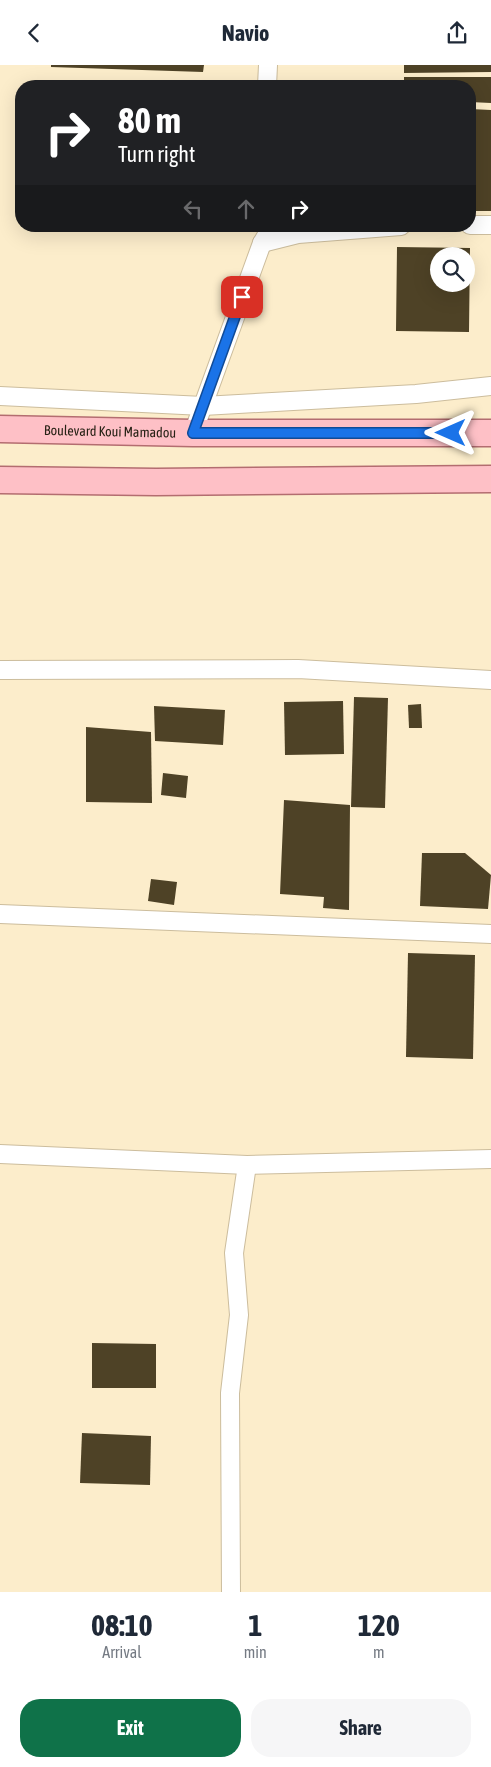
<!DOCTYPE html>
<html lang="en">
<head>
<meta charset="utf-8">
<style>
	:root { --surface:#fff; --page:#f6f6f7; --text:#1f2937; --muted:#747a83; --accent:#0f7249 }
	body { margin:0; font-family:"Asap Condensed",sans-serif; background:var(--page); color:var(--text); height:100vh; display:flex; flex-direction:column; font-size:19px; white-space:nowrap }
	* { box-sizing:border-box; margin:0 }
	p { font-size:16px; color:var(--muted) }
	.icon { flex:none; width:28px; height:28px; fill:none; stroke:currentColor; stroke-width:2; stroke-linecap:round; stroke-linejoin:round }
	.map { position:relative; height:1527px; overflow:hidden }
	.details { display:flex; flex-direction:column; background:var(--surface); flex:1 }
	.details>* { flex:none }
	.guide { position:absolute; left:15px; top:15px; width:461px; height:152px; border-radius:20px; box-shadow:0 5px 20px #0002; background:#202124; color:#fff; overflow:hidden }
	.controls { position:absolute; left:430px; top:182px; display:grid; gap:10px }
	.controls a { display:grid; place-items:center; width:45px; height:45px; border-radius:50%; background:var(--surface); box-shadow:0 5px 20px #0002; font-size:25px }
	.pin { position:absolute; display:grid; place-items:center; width:42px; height:42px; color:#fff; margin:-21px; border-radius:10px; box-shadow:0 2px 8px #0006 }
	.me { position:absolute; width:55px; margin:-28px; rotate:270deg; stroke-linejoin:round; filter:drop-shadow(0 0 4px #0008) }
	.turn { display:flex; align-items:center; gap:18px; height:105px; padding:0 20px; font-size:22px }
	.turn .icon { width:65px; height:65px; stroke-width:2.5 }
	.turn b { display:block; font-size:35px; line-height:42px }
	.lanes { display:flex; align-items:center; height:48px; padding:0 20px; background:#0003; justify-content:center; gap:25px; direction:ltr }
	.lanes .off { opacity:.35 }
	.eta { display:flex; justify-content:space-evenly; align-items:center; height:85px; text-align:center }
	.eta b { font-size:30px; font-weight:700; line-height:35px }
	.button { display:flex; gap:10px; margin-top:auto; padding:10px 20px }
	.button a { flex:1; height:58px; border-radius:20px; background:var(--accent); color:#fff; font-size:20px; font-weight:700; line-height:58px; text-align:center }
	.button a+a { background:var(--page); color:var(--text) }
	header { display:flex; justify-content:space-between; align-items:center; height:65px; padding:0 20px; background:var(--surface); font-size:22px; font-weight:700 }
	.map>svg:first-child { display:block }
</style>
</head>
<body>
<header><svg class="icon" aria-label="back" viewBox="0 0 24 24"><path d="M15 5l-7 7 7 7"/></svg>Navio<svg class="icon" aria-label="share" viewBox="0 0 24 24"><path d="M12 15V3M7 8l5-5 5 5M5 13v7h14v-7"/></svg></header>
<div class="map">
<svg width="491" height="1527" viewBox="0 0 491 1527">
	<rect width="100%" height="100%" fill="#fcedcb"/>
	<g fill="#4e4226" fill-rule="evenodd">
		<path d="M 51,0 L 204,0 L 203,7 L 51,2 Z"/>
		<path d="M 404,0 L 491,0 L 491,7 L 404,8 Z"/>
		<path d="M 404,12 L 491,12 L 491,38 L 470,37 L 470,21 L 404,21 Z"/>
		<path d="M 470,44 L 491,45 L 491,146 L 470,146 Z"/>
		<path d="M 397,182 L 470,183 L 469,267 L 396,266 ZM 439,191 L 466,191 L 466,219 L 439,219 Z"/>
		<path d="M 354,632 L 388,633 L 385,743 L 351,742 Z"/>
		<path d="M 343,636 L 344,689 L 285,690 L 284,637 Z"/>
		<path d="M 421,639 L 422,663 L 409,663 L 408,640 Z"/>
		<path d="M 154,641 L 225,645 L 223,680 L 155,676 Z"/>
		<path d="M 86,662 L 151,667 L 152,738 L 86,737 Z"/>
		<path d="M 163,708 L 188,711 L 186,733 L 161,730 Z"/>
		<path d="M 284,735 L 350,740 L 349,845 L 323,843 L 324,832 L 280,829 Z"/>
		<path d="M 422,788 L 465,788 L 491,810 L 488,844 L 420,841 Z"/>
		<path d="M 151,814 L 177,817 L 174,840 L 148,836 Z"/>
		<path d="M 408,888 L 475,890 L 473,994 L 406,992 Z"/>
		<path d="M 92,1278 L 156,1279 L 156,1323 L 92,1323 Z"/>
		<path d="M 82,1368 L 151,1371 L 150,1420 L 80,1418 Z"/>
	</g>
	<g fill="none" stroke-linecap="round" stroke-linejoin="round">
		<defs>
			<g id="minor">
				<path d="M 267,21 L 268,0"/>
				<path d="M 470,160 L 491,160"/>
				<path d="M 262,178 L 298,169 L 401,161"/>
				<path d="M 0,331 L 203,341 L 416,329 L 491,321"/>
				<path d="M 193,368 L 262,178 L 272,161"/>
				<path d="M 0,605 L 298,604 L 491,615"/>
				<path d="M 0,849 L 491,869"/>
				<path d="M 0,1089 L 247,1100 L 491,1094"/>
				<path d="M 231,1527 L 230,1328 L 239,1250 L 234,1188 L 247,1100"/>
			</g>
			<g id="primary">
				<path id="s1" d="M 0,364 L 193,368 L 491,368"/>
				<path d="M 0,415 L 156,417 L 491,414"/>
			</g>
		</defs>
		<use href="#minor" stroke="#ccbd9d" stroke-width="20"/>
		<use href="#primary" stroke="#b36d70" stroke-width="29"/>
		<use href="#minor" stroke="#fff" stroke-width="18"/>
		<use href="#primary" stroke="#fec0c6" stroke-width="26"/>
	</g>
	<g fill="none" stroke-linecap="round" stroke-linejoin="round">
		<defs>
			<path id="route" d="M 242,232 L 193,368 L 451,368"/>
		</defs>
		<use href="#route" stroke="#114b97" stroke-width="12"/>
		<use href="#route" stroke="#1a73e8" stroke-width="9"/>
	</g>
	<g text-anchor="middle" stroke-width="5" stroke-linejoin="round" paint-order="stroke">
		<g font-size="14" fill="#282216" stroke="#fcedcb">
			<text dy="5" stroke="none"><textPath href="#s1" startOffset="110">Boulevard Koui Mamadou</textPath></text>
		</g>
	</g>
</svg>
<div class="controls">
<a><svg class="icon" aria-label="search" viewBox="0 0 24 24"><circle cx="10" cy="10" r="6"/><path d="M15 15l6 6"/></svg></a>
</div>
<div class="pin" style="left:242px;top:232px;background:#d93025"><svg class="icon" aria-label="arrive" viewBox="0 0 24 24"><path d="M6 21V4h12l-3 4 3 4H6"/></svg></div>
<svg class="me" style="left:451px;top:368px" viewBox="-20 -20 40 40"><path d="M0-17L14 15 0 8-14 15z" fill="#1a73e8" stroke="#fff" stroke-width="4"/></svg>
<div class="guide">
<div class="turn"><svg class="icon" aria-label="right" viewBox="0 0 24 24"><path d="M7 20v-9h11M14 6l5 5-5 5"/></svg><div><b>80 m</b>Turn right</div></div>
<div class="lanes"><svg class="icon off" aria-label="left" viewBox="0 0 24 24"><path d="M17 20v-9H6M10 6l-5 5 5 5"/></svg><svg class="icon off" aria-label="ahead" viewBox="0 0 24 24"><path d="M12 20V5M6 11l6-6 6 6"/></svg><svg class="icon" aria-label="right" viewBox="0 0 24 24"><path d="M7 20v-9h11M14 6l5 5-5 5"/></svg></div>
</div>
</div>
<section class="details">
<div class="eta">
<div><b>08:10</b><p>Arrival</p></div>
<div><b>1</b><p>min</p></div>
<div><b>120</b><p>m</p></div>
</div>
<div class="button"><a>Exit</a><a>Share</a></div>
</section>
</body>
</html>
